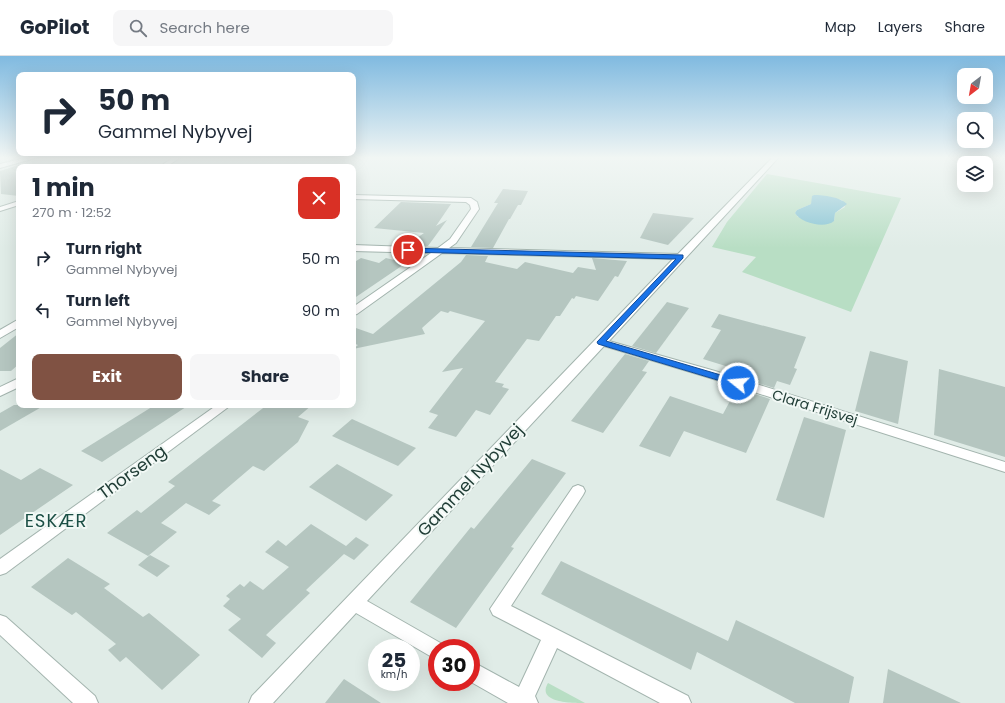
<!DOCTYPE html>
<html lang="en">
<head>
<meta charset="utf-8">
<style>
	:root { --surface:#fff; --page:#f6f6f7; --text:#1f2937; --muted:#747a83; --line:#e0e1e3; --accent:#805243 }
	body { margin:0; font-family:Poppins,sans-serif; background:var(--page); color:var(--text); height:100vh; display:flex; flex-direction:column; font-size:15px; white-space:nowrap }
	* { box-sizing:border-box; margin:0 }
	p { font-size:13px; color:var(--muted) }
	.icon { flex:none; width:22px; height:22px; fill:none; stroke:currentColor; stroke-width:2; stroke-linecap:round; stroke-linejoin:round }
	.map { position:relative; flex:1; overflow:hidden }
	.side { position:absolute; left:16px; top:108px; width:340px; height:244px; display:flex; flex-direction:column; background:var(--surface); border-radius:8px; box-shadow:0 4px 16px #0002 }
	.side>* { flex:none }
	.banner { position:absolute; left:16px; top:16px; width:340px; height:84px; border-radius:8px; box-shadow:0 4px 16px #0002; background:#fff; color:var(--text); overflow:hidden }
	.needle { width:26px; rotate:211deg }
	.tools { position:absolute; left:957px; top:12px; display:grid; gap:8px }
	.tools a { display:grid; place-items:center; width:36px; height:36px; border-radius:8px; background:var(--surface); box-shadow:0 4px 16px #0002; font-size:20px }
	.speed { position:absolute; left:368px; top:583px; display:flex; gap:8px; font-size:20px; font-weight:700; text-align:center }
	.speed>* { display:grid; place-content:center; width:52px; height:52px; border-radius:50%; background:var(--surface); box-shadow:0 4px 16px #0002; line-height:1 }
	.speed small { font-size:10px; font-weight:400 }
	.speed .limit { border:6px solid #d22; background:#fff; color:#111 }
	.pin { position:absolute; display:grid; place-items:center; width:34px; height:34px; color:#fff; margin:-17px; border:2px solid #fff; border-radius:50%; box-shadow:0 1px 4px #0007 }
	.me { position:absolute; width:44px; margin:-22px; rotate:287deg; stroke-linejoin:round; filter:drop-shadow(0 0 3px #0008) }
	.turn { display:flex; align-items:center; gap:14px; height:84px; padding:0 16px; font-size:18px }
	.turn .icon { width:52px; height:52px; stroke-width:2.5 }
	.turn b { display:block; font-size:28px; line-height:34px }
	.round { display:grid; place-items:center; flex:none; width:42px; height:42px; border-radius:8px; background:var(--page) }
	.head { display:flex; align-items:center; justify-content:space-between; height:68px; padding:0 16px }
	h1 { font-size:24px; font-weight:700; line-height:30px }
	.cta { display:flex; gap:8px; margin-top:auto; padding:8px 16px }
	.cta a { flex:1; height:46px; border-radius:8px; background:var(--accent); color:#fff; font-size:16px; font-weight:700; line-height:46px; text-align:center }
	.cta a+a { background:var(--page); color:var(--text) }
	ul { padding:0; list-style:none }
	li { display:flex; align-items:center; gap:12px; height:52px; padding:0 16px }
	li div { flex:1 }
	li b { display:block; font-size:15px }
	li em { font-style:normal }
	header { display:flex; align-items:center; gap:24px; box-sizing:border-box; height:56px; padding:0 20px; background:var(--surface); border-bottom:1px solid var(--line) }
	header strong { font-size:19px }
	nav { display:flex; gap:22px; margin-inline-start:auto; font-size:14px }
	.search { width:280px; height:36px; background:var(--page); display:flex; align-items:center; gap:10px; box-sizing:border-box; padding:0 14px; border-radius:8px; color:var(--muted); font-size:15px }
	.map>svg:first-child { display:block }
</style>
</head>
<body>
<header>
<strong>GoPilot</strong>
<div class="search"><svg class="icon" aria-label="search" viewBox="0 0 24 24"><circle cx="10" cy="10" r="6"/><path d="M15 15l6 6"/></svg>Search here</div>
<nav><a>Map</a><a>Layers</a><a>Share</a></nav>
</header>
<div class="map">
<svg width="1005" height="647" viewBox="0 0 1005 647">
	<rect width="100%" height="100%" fill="#e0ece7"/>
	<g fill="#b8dec4" fill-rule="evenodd">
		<path d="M 767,118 L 901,142 L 851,256 L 742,216 L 756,201 L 712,191 L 727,166 ZM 814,139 L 842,144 L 845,151 L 835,157 L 834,165 L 798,161 L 795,157 L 797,154 L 811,148 Z"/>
		<path d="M 548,627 L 585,647 C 572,647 536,647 548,627 Z"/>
	</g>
	<path fill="#85c3d3" d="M 814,139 C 824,139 840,141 847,148 L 835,157 L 834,165 C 825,173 801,167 795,157 L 797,154 L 811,148 L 812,140 Z"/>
	<g fill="#b5c6c0">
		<path d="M 19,109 L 19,140 L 1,138 L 0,115 Z"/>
		<path d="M 503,133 L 528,135 L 521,149 L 518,149 L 510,163 L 509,163 L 493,192 L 471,191 L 498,147 L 494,147 Z"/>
		<path d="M 401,146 L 451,148 L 436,170 L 447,164 L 428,190 L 410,190 L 414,184 L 424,177 L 374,172 Z"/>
		<path d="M 653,157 L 694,162 L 668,189 L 640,182 Z"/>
		<path d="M 403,198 L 422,198 L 417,205 L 400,201 Z"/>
		<path d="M 466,199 L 488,200 L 485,206 L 517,213 L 525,206 L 573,217 L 578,211 L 596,214 L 592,202 L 627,205 L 618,221 L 615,220 L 598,245 L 576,240 L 574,243 L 572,242 L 560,260 L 556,260 L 539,285 L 527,283 L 495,326 L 504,328 L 502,331 L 509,333 L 490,359 L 476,354 L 456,381 L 428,372 L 438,359 L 429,356 L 463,312 L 442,316 L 485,265 L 450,255 L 448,257 L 441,255 L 422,272 L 425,278 L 353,293 L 358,289 L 353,287 L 353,271 L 373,278 L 461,206 Z"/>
		<path d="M 361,202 L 379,207 L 386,202 L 406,207 L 353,243 L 353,207 Z"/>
		<path d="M 667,246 L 689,252 L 656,297 L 632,290 Z"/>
		<path d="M 719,258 L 806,281 L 794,312 L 797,313 L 790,329 L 777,325 L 774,332 L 742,322 L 745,316 L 703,303 L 721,274 L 711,271 Z"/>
		<path d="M 19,277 L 19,308 L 11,315 L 0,315 L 0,292 Z"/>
		<path d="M 870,295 L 908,305 L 898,368 L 855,355 Z"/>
		<path d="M 625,298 L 649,305 L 642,315 L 647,316 L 603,377 L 571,365 Z"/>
		<path d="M 939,313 L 1005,331 L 1005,401 L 934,379 Z"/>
		<path d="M 737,332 L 770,343 L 746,397 L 684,375 L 670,401 L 639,390 L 670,340 L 723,358 Z"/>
		<path d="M 14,349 L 45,349 L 0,375 L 0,357 Z"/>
		<path d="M 155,349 L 189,349 L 102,406 L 81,395 Z"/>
		<path d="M 267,349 L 312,349 L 298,361 L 309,365 L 298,386 L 264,415 L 253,410 L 212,445 L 221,449 L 209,459 L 186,447 L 161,467 L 177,476 L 148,500 L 107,477 L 137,454 L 141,457 L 175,430 L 168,426 Z"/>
		<path d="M 804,361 L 846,374 L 824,462 L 776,444 Z"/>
		<path d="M 352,363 L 416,392 L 398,410 L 332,380 Z"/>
		<path d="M 532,403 L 566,417 L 511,491 L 514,492 L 456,572 L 410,546 L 471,471 L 474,473 Z"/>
		<path d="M 337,408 L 393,439 L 366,465 L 309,431 Z"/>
		<path d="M 40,412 L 73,429 L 0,479 L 0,413 L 21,424 Z"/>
		<path d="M 311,468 L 346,490 L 356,481 L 369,489 L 354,504 L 344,498 L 306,534 L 310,537 L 266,579 L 276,587 L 262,602 L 228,574 L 241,563 L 223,550 L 230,543 L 226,540 L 240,528 L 244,531 L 250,525 L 263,534 L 289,511 L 265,496 L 278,484 L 286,490 Z"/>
		<path d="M 150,499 L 170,510 L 157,521 L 138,509 Z"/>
		<path d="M 68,502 L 110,528 L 104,532 L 143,561 L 149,557 L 200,599 L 162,634 L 126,601 L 120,606 L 108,594 L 116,588 L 76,556 L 72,559 L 31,531 Z"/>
		<path d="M 561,505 L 728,585 L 736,564 L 854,621 L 849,647 L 795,647 L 697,596 L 691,614 L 541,538 Z"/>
		<path d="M 888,613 L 961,647 L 883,647 Z"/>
		<path d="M 344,623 L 381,647 L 325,647 Z"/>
	</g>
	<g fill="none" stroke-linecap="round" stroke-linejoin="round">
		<defs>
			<g id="street">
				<path d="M 29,101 L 39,101 L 0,112 L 0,108 Z"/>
				<path d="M 174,101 L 181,101 L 166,111 L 159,111 Z"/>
				<path d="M 773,101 L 779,101 L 609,285 L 715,315 L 1005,406 L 1005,416 L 707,321 L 604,290 L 367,545 L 444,589 L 445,592 L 437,592 L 437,604 L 356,557 L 273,647 L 249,647 L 252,640 L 673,203 L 442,197 L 357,258 L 353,259 L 353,251 L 431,197 L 353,195 L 353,189 L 438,192 L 450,183 L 471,153 L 470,149 L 466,146 L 353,143 L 353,139 L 471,142 L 477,146 L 479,153 L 456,187 L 449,192 L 678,198 Z"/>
				<path d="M 19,145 L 19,149 L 0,155 L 0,151 Z"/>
				<path d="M 19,263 L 19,271 L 0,282 L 0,274 Z"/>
				<path d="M 19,322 L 19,331 L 0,340 L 0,331 Z"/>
				<path d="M 217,349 L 231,349 L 6,517 L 0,519 L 0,503 Z"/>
				<path d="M 578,429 L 583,431 L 585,435 L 583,439 L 511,550 L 688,640 L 691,647 L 660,647 L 557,592 L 535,640 L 538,647 L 508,647 L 471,626 L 471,605 L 519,631 L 541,584 L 493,559 L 490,553 L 573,431 Z"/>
				<path d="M 0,559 L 6,561 L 95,640 L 98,647 L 73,647 L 0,579 Z"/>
			</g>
		</defs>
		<use href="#street" stroke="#a3b4ae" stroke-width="2"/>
		<use href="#street" fill="#fff" fill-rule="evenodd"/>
	</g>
	<linearGradient id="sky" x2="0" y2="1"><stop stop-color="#80bae0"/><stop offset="0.53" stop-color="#f1f6f4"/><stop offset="1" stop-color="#f1f6f4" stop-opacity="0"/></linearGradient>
	<rect width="1005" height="192" fill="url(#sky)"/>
	<path fill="#1a73e8" stroke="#114b97" d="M 406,192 L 683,199 L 683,202 L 606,285 L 741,325 L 742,327 L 741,329 L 734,329 L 598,288 L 597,286 L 676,203 L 408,196 L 405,194 Z"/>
	<g text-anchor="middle" stroke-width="4" stroke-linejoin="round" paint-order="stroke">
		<g font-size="14" fill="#203d36" stroke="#f1f8f5">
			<text transform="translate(815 351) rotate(17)" y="5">Clara Frijsvej</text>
		</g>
		<g font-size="17" fill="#203d36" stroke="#f1f8f5">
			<text transform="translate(132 416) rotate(-36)" y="6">Thorseng</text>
			<text transform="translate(470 424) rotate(-47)" y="6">Gammel Nybyvej</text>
		</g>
		<g font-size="18" letter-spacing="1" fill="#1b4f45" stroke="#f1f8f5">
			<text x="56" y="471">ESKÆR</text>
		</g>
	</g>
</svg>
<div class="tools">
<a><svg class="needle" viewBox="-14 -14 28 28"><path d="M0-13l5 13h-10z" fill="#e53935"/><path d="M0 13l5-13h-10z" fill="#747a83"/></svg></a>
<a><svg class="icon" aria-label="search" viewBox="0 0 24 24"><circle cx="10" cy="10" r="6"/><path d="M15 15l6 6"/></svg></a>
<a><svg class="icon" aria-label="layers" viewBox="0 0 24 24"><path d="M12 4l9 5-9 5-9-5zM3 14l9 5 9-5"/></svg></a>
</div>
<div class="speed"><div>25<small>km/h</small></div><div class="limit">30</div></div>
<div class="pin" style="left:408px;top:194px;background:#d93025"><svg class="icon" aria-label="arrive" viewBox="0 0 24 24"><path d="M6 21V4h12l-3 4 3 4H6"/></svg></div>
<svg class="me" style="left:738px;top:327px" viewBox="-20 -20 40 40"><circle r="17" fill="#1a73e8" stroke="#fff" stroke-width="3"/><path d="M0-11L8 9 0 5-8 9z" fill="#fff"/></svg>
<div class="banner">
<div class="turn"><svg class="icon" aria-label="right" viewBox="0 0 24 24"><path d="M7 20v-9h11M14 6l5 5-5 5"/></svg><div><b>50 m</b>Gammel Nybyvej</div></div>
</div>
<section class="side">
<div class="head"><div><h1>1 min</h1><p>270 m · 12:52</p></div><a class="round" style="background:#d93025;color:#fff"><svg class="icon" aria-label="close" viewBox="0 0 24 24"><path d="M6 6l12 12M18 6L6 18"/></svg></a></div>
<ul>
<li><svg class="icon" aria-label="right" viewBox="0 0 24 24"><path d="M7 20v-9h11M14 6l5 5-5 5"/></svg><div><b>Turn right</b><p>Gammel Nybyvej</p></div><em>50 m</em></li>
<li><svg class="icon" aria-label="left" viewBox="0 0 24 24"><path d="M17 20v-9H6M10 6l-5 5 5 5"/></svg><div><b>Turn left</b><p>Gammel Nybyvej</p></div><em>90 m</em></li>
</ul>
<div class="cta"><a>Exit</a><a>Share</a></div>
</section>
</div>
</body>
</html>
